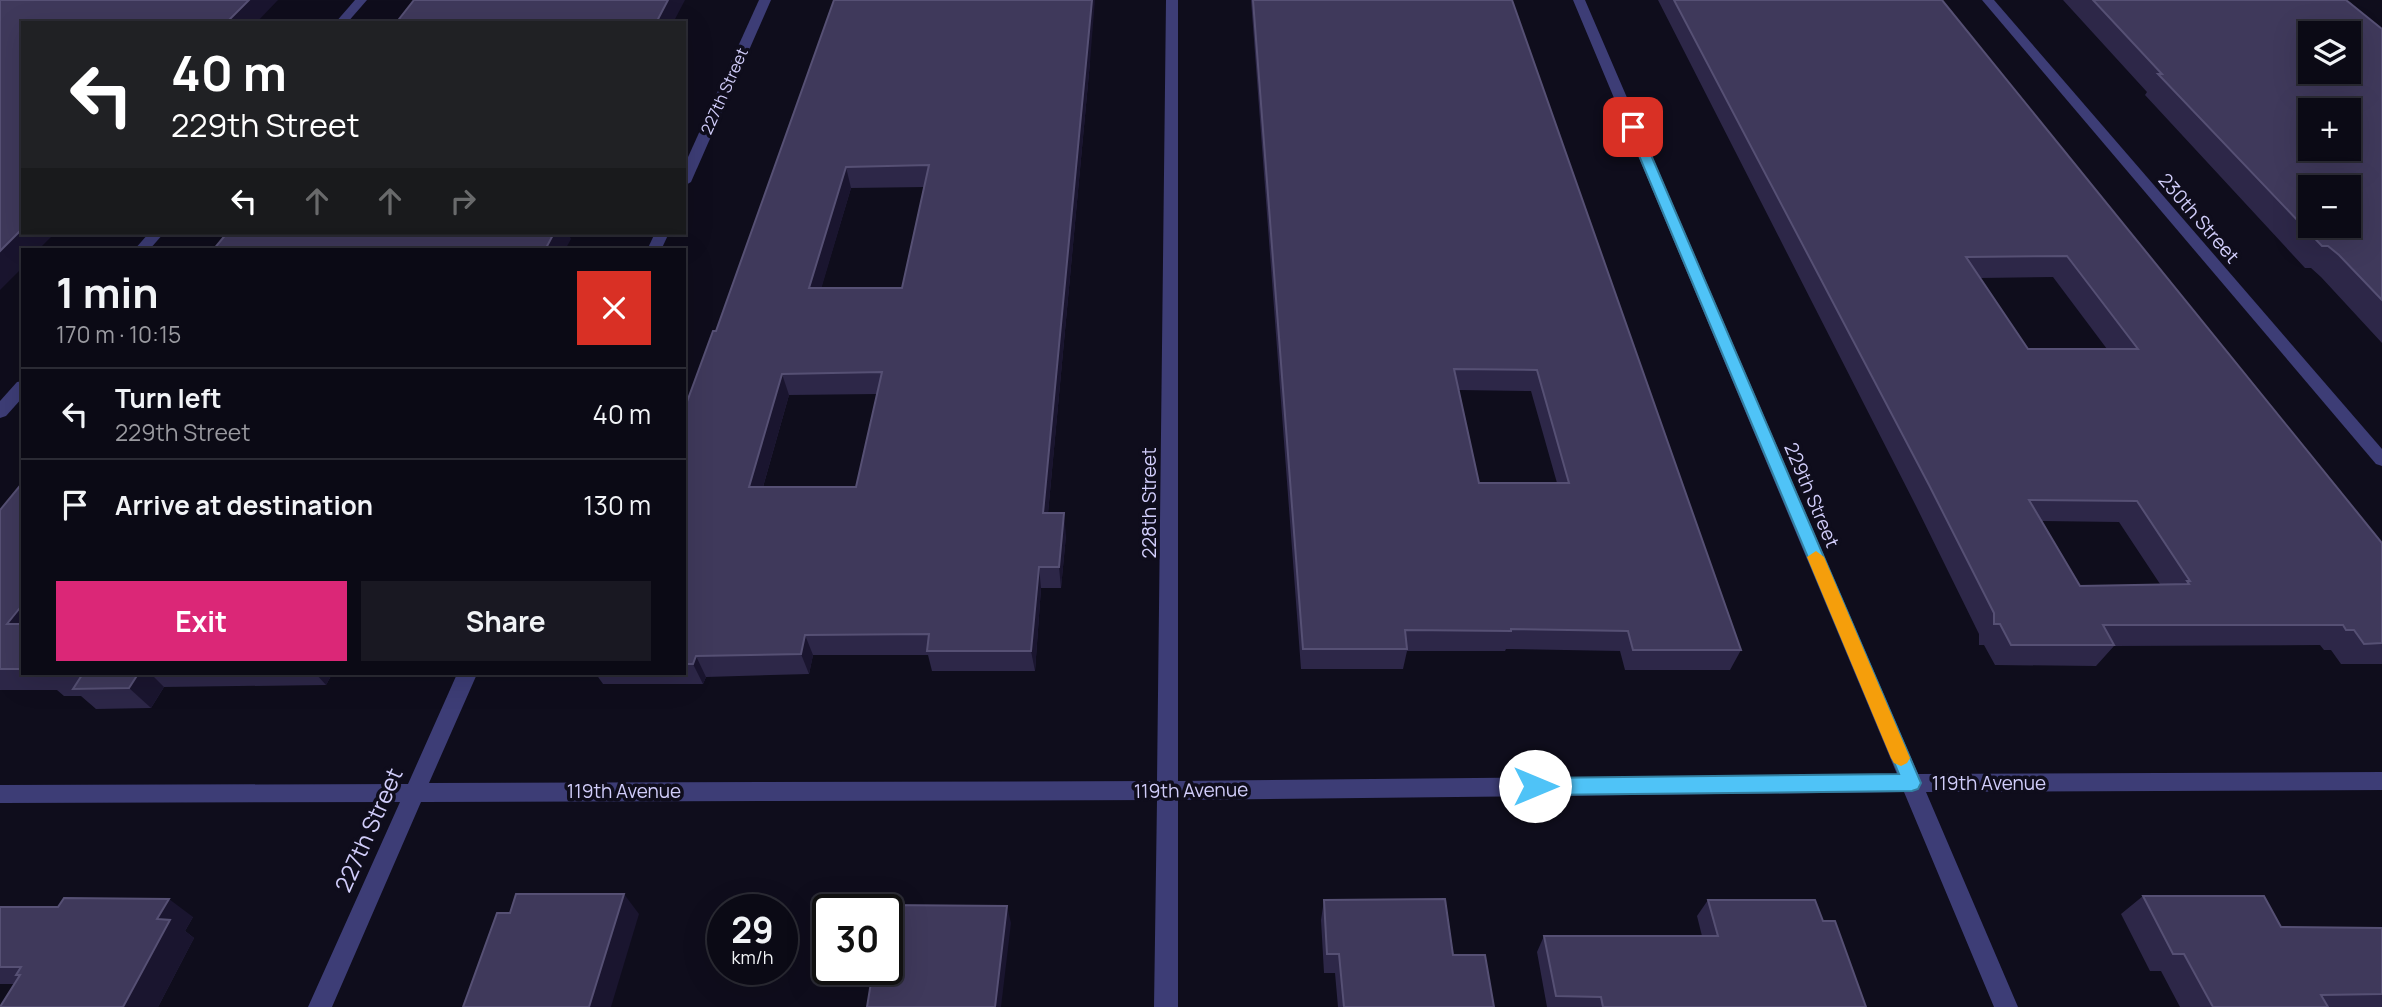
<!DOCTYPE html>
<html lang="en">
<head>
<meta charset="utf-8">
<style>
	:root { --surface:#0b0a15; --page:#191822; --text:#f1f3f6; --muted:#9a9aa0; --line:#2b2b34; --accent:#db2777 }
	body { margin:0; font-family:Manrope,sans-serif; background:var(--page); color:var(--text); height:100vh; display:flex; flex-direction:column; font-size:26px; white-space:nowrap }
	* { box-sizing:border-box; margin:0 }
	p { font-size:23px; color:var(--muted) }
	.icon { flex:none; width:38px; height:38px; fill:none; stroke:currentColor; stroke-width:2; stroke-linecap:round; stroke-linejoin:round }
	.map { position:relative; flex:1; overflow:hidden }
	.sheet { position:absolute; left:21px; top:248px; width:665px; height:427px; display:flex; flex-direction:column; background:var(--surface); border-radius:0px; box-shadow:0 7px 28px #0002,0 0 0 2px var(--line) }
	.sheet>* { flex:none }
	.top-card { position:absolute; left:21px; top:21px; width:665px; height:214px; border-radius:0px; box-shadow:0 7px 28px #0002,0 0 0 2px var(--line); background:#202124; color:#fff; overflow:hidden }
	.fabs { position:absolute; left:2298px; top:21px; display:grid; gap:14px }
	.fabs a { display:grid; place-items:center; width:63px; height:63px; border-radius:0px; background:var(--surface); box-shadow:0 7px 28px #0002,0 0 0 2px var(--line); font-size:35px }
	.speed { position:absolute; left:707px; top:894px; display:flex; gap:14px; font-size:35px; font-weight:700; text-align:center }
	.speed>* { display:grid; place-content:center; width:91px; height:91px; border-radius:50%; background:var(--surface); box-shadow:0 7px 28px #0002,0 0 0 2px var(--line); line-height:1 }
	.speed small { font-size:18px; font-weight:400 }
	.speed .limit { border:4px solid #111; border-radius:10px; background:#fff; color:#111 }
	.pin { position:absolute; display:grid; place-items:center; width:60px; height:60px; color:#fff; margin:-30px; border-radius:14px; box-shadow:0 4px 10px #0006 }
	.me { position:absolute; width:77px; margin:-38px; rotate:90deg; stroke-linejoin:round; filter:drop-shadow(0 0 5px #0008) }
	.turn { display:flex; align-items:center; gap:24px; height:147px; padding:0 35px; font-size:32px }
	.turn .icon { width:91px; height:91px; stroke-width:2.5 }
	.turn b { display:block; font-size:49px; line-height:60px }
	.lanes { display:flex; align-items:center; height:66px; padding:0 35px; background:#0003; justify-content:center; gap:35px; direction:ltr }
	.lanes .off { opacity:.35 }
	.round { display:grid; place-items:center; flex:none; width:74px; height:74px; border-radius:0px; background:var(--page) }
	.summary { display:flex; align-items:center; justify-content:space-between; height:119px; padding:0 35px }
	h1 { font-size:42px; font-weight:700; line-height:52px }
	.button { display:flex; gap:14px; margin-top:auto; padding:14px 35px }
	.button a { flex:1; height:80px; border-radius:0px; background:var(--accent); color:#fff; font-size:28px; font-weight:700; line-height:80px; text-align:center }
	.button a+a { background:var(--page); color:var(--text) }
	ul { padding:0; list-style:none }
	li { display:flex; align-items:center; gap:21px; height:91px; padding:0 35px; border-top:2px solid var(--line) }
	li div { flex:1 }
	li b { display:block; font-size:26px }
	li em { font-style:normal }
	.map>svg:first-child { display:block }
</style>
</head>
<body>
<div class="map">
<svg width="2382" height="1007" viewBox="0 0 2382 1007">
	<rect width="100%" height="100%" fill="#0f0d1c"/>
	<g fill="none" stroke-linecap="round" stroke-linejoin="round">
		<g fill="#3d3d76" fill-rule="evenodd">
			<path d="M 355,0 L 367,0 L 347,23 L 335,23 Z"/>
			<path d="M 759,0 L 771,0 L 691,182 L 684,186 L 684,166 Z"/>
			<path d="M 1166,0 L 1178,0 L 1178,781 L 1897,774 L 1573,0 L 1585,0 L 1918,774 L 2382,772 L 2382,790 L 1926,792 L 2018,1007 L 1994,1007 L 1904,792 L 1178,800 L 1178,1007 L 1154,1007 L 1157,800 L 421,802 L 332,1007 L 308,1007 L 400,802 L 0,803 L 0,785 L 408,784 L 457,674 L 477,674 L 429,783 L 1157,781 Z"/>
			<path d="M 1982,0 L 1994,0 L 2382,449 L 2382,466 L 2376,464 Z"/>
			<path d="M 149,233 L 164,233 L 149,250 L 134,250 Z"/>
			<path d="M 655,233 L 669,233 L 661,250 L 647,250 Z"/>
			<path d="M 23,381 L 23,397 L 6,416 L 0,418 L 0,401 L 17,382 Z"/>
		</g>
	</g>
	<g fill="#2d2748" fill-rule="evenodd">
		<path d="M 834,0 L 1090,62 L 1048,513 L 1066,535 L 1061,588 L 1041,588 L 1035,671 L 932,671 L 928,655 L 813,655 L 809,674 L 706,677 L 703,684 L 603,684 L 596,674 L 684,674 L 684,410 L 716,331 ZM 925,187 L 902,288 L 821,288 L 851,188 ZM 877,394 L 856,487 L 763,487 L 789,395 Z"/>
		<path d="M 1251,0 L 1512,0 L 1741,650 L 1730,670 L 1625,670 L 1620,651 L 1506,649 L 1505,651 L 1407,651 L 1403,669 L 1301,669 ZM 1459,390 L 1531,391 L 1557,483 L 1479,483 Z"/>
		<path d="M 1658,0 L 1942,0 L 2382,543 L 2382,664 L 2341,664 L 2331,650 L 2324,650 L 2320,645 L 2114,646 L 2096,666 L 1995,665 L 1984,645 L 1979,645 L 1979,634 L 1916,506 ZM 2053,277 L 2107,349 L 2028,349 L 1980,278 ZM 2042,521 L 2119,522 L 2160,584 L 2080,586 Z"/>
		<path d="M 2063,0 L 2346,0 L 2382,29 L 2382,343 L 2321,277 L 2311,268 L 2305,268 L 2145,95 L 2147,92 Z"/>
		<path d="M 23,482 L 23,674 L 332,674 L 326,685 L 164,687 L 151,708 L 96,709 L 81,696 L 64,696 L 57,690 L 0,690 L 0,510 Z"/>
		<path d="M 2143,896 L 2281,927 L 2382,928 L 2382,1007 L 2180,1007 L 2161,971 L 2150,971 L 2121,914 Z"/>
		<path d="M 1324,900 L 1453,955 L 1494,1007 L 1338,1007 L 1335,973 L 1324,973 L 1321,920 Z"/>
		<path d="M 1708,900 L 1823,921 L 1866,1007 L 1547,1007 L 1537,952 L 1544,936 L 1702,936 L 1697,916 Z"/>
		<path d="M 0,907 L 193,917 L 185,931 L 194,938 L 158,1007 L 0,1007 L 15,984 L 0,984 Z"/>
	</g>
	<g fill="#1a152f">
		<path d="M 249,0 L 278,0 L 256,23 L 226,23 Z"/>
		<path d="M 668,0 L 685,0 L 673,23 L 656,23 Z"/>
		<path d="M 1092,0 L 1095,0 L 1090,62 L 1046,535 L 1043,513 Z"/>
		<path d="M 846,167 L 851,188 L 815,310 L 809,288 Z"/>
		<path d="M 23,228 L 23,233 L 55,233 L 38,250 L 23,250 L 23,267 L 0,290 L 0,251 Z"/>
		<path d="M 554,233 L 568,233 L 571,239 L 565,250 L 545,250 Z"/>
		<path d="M 782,374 L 789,395 L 757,508 L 749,487 Z"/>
		<path d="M 1064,513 L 1066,535 L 1061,588 L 1059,567 Z"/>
		<path d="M 1039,567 L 1041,588 L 1035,671 L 1031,651 Z"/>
		<path d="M 23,604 L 23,638 L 7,624 Z"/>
		<path d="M 805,635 L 813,655 L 809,674 L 801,654 Z"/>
		<path d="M 696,656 L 706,677 L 703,684 L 693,664 Z"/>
		<path d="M 138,674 L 151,674 L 164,687 L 151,708 L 129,688 Z"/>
		<path d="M 316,674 L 332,674 L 326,685 Z"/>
		<path d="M 624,894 L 639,914 L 611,1007 L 589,1007 Z"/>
		<path d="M 169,899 L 193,917 L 185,931 L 194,938 L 158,1007 L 123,1007 L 157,919 Z"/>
		<path d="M 1007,906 L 1011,923 L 1001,1007 L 995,1007 Z"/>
	</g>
	<g fill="#3f395b" stroke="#565074" stroke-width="2" fill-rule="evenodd">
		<path d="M 0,0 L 249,0 L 226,23 L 23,23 L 23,228 L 0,251 Z"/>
		<path d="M 414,0 L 668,0 L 656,23 L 396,23 Z"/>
		<path d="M 834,0 L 1092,0 L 1043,513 L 1064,513 L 1059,567 L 1039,567 L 1031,651 L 927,651 L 929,634 L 805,635 L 801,654 L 696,656 L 693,664 L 684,664 L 684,410 L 713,331 L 716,331 ZM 929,165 L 902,288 L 809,288 L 846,167 ZM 882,372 L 856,487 L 749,487 L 782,374 Z"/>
		<path d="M 1253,0 L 1512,0 L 1741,650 L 1633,650 L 1628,631 L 1511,629 L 1511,631 L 1405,630 L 1407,649 L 1303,649 ZM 1454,369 L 1537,370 L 1569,483 L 1479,483 Z"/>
		<path d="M 1674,0 L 1942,0 L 2382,543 L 2382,643 L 2364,644 L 2354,630 L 2346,630 L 2343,625 L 2103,625 L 2114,645 L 2011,645 L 2000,624 L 1994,624 L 1994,613 L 1929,485 ZM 2067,256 L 2138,349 L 2028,349 L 1966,257 ZM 2029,500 L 2137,501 L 2190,581 L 2187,581 L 2189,584 L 2080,586 Z"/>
		<path d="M 2093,0 L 2346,0 L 2382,29 L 2382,300 L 2339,255 L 2328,246 L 2322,246 L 2158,74 L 2162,74 ZM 2310,33 L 2348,33 L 2348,72 L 2310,72 ZM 2310,110 L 2348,110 L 2348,149 L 2310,149 ZM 2310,187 L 2348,187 L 2348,226 L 2310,226 Z"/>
		<path d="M 227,233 L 554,233 L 545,250 L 213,250 Z"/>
		<path d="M 23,482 L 23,604 L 7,624 L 23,624 L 23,669 L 0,669 L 0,510 Z"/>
		<path d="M 42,674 L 138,674 L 129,688 L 73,689 L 82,675 L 41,675 Z"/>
		<path d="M 516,894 L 624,894 L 589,1007 L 463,1007 L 497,913 L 510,913 Z"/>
		<path d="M 2143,896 L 2264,896 L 2281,927 L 2382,928 L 2382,994 L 2321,995 L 2328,1007 L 2213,1007 L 2184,954 L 2173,954 Z"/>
		<path d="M 64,898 L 169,899 L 157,919 L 170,920 L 123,1007 L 0,1007 L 20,975 L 16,975 L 21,967 L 0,967 L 0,907 L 58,907 Z"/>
		<path d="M 1445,899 L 1453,955 L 1485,955 L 1494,1007 L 1344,1007 L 1339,954 L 1327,954 L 1324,900 Z"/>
		<path d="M 1708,900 L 1815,900 L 1823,921 L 1835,921 L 1866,1007 L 1603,1007 L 1601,997 L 1556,996 L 1544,936 L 1718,936 Z"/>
		<path d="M 884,905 L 1007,906 L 995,1007 L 867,1007 L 873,970 L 887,970 L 887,910 L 883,910 Z"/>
	</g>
	<path fill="#4fc3f7" stroke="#337fa1" stroke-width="2" d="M 1629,125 L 1639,127 L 1921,783 L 1918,789 L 1912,791 L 1535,795 L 1528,792 L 1525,786 L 1528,780 L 1535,778 L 1899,774 L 1627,127 Z"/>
	<path fill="#f59e0b" d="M 1816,551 L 1824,557 L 1910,758 L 1907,763 L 1901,766 L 1894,763 L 1891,758 L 1807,557 Z"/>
	<g text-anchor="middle" stroke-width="7" stroke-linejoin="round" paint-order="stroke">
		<g font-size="16" fill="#d1cdfa" stroke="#0f0d1c">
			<text transform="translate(724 91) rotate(-66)" y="6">227th Street</text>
		</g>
		<g font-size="19" fill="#d1cdfa" stroke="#0f0d1c">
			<text transform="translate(2199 218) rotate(49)" y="7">230th Street</text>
			<text transform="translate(1812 495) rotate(67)" y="7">229th Street</text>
			<text transform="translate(1149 503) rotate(-90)" y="7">228th Street</text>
			<text x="1989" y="790">119th Avenue</text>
			<text transform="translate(1191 790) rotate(-1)" y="7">119th Avenue</text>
			<text x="624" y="798">119th Avenue</text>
		</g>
		<g font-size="23" fill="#d1cdfa" stroke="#0f0d1c">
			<text transform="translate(369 830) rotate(-66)" y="8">227th Street</text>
		</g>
	</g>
</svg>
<div class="fabs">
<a><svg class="icon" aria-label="layers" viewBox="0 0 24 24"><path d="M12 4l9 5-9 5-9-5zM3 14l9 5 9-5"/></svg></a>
<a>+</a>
<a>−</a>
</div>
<div class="speed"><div>29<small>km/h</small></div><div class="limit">30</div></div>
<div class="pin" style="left:1633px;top:127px;background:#d93025"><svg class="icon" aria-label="arrive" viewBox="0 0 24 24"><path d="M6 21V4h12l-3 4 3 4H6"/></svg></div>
<svg class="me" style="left:1535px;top:786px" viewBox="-20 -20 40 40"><circle r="19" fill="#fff"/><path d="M0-13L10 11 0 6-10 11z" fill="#4fc3f7"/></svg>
<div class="top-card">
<div class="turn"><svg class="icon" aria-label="left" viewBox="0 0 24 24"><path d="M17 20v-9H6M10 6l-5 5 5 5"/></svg><div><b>40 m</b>229th Street</div></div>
<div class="lanes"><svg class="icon" aria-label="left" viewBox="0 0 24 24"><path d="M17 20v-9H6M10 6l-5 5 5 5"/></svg><svg class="icon off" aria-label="ahead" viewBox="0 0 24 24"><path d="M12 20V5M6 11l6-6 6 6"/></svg><svg class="icon off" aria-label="ahead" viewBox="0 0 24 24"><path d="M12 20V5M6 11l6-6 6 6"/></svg><svg class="icon off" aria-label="right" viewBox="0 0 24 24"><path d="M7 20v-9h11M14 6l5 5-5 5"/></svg></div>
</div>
<section class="sheet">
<div class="summary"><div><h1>1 min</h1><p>170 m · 10:15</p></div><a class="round" style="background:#d93025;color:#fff"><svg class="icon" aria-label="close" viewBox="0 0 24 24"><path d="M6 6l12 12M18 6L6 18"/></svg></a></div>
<ul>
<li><svg class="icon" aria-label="left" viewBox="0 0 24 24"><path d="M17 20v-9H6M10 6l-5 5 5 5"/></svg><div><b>Turn left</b><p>229th Street</p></div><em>40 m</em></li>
<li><svg class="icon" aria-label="arrive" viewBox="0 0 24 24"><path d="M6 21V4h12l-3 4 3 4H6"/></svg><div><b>Arrive at destination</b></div><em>130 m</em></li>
</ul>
<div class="button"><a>Exit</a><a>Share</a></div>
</section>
</div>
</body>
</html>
